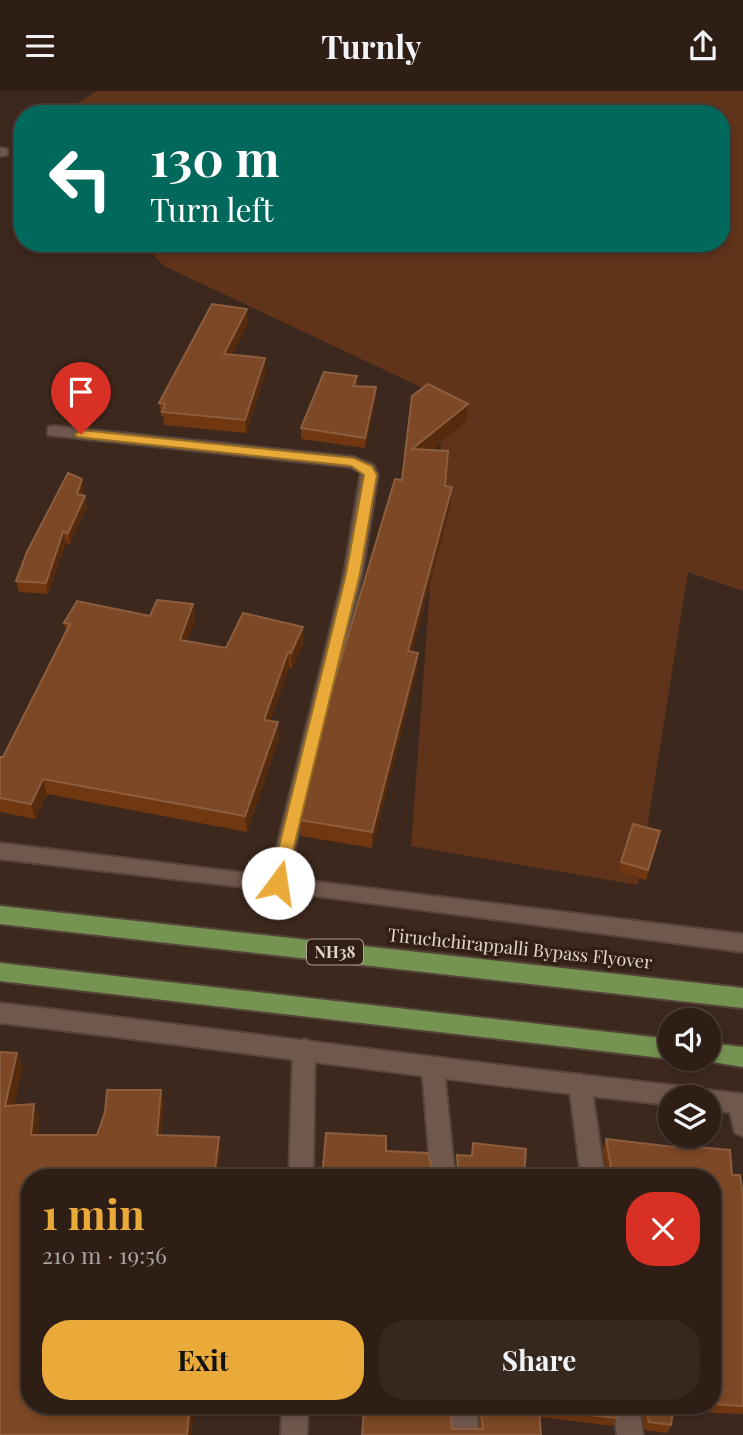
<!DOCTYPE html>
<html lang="en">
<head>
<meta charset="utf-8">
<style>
	:root { --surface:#2e1e16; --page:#36271f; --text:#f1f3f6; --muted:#a7a2a1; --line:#493c35; --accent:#eaaa39 }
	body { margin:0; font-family:"Playfair Display",serif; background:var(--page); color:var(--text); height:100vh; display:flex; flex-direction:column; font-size:26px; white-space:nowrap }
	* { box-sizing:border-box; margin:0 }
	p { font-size:23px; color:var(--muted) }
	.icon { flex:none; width:38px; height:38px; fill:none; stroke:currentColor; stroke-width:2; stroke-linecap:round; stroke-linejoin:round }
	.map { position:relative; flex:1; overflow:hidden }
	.drawer { position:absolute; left:21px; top:1078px; width:700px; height:245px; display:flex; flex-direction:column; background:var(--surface); border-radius:28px; box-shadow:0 4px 10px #0003,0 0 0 2px var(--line) }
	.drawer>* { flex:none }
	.guide { position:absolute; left:14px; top:14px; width:716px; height:147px; border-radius:28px; box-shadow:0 4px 10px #0003,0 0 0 2px var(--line); background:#00695c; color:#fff; overflow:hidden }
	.controls { position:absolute; left:658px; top:917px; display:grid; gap:14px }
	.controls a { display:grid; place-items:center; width:63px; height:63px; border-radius:50%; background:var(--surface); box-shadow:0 4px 10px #0003,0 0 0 2px var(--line); font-size:35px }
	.pin { position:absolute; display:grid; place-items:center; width:60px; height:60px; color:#fff; margin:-72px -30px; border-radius:50% 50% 50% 0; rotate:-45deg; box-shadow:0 0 7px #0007 }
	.pin .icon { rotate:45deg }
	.me { position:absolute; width:77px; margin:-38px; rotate:14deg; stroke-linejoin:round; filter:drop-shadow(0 0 5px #0008) }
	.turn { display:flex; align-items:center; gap:24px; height:147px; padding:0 21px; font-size:32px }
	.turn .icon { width:91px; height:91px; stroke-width:2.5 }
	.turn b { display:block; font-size:49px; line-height:60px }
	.round { display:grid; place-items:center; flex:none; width:74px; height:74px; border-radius:28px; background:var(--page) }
	.head { display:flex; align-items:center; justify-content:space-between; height:119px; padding:0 21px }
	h1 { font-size:42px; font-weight:700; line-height:52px; color:var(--accent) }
	.action { display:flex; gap:14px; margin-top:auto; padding:14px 21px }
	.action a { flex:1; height:80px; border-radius:28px; background:var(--accent); color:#111; font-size:28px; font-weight:700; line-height:80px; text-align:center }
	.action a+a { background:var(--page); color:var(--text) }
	header { display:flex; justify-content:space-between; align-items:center; height:91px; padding:0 21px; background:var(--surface); font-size:32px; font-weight:700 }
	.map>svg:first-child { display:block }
</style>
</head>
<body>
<header><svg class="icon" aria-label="menu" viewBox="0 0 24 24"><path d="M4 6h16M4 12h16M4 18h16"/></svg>Turnly<svg class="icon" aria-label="share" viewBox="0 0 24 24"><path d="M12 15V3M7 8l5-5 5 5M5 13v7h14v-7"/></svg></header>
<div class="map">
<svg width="743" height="1344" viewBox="0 0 743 1344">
	<rect width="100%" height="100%" fill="#3d281e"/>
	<path fill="#60331b" d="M 97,0 L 743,0 L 743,500 L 688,481 L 638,794 L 411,755 L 444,307 L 164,175 L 142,152 L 721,152 L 721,23 L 60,23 Z"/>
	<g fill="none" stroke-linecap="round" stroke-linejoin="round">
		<defs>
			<g id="minor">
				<path d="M 0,57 L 7,58 L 7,64 L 0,65 Z"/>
				<path d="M 54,335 L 354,366 L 373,374 L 378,384 L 362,483 L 285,798 L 278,800 L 271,798 L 268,792 L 344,483 L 361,381 L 350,376 L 48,344 L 48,336 Z"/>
				<path d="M 304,948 L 312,951 L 315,958 L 313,1087 L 289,1087 L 293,958 L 296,951 Z"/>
				<path d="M 433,968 L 441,971 L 444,978 L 455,1087 L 431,1087 L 422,978 L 425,971 Z"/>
				<path d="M 580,983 L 588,986 L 591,993 L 605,1087 L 581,1087 L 569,993 L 572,986 Z"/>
				<path d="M 739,1003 L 743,1004 L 743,1045 L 735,1042 L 728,1013 L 731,1006 Z"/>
				<path d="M 282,1314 L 308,1314 L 307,1344 L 281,1344 Z"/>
				<path d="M 450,1314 L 476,1314 L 479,1344 L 453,1344 Z"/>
				<path d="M 613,1314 L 639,1314 L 643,1344 L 617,1344 Z"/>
			</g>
			<g id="tertiary">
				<path d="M 0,752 L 743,843 L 743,861 L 278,800 L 0,768 Z"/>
				<path d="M 0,912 C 230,939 459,971 689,996 L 697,999 L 700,1004 L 709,999 L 743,1003 L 743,1023 L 709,1019 L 709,1006 L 670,1006 L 670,1014 C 446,990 224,958 0,932 Z"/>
			</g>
			<g id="trunk">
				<path d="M 0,815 L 743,897 L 743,917 L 0,833 Z"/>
				<path d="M 0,872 L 670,948 L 671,968 L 0,890 Z"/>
				<path d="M 709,952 L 743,956 L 743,976 L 701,969 L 709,968 Z"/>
			</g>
		</defs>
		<use href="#minor" stroke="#55443a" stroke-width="4"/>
		<use href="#tertiary" stroke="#55443a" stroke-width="4"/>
		<use href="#trunk" stroke="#55443a" stroke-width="4"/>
		<use href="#minor" fill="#70584c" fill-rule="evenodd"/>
		<use href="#tertiary" fill="#70584c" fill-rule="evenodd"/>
		<use href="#trunk" fill="#769451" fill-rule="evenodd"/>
	</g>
	<g fill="#703710">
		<path d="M 248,232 L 232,264 L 266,280 L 246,342 L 164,334 L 163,325 L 161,325 L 159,312 Z"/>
		<path d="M 357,285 L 357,295 L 376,306 L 365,357 L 301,348 L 301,337 Z"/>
		<path d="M 468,313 L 467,330 L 432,359 L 447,377 L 446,395 L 452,396 L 451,413 L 412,561 L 417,579 L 372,757 L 301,745 L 300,729 L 402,389 Z"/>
		<path d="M 84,399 L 82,404 L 87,415 L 70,453 L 66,452 L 48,503 L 19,501 L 16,490 Z"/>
		<path d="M 193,513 L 195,529 L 187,550 L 226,557 L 304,552 L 292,577 L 289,577 L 270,630 L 279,647 L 247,741 L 47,703 L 35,728 L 0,721 L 0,666 L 3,666 L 66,541 L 64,532 L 150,525 Z"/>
		<path d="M 658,750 L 646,789 L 619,781 L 621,771 Z"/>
		<path d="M 606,1048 L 673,1056 L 674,1054 L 732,1084 L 743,1104 L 743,1323 L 673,1320 L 671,1334 L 667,1342 L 645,1339 L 640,1314 L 712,1314 L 712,1087 L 599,1087 L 601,1080 L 606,1078 L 603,1058 Z"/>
		<path d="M 238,1314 L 263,1314 L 263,1320 L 239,1319 Z"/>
		<path d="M 310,1314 L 450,1314 L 452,1338 L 480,1338 L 478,1314 L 615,1314 L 617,1327 L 613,1335 L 540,1326 L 541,1344 L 362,1344 L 364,1326 L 311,1322 Z"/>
	</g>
	<g fill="#562a0d">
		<path d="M 247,218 L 248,232 L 226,276 L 224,263 Z"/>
		<path d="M 265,267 L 266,280 L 246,342 L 245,329 Z"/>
		<path d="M 376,296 L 376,306 L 365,357 L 365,347 Z"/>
		<path d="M 468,313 L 467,330 L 412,375 L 412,358 Z"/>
		<path d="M 82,388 L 84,399 L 79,414 L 77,403 Z"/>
		<path d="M 452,396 L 451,413 L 408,577 L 408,560 Z"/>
		<path d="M 85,405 L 87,415 L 70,453 L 68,442 Z"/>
		<path d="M 63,441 L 66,452 L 48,503 L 46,492 Z"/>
		<path d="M 193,513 L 195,529 L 182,565 L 180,549 Z"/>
		<path d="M 303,536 L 304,552 L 292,577 L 291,562 Z"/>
		<path d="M 288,561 L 289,577 L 265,644 L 264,629 Z"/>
		<path d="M 418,562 L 417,579 L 372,757 L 372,741 Z"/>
		<path d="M 278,631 L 279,647 L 247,741 L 245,725 Z"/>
		<path d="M 43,688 L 47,703 L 35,728 L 31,713 Z"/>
		<path d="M 17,962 L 23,976 L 11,1028 L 5,1015 Z"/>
		<path d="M 161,999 L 164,1013 L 160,1057 L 157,1044 Z"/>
		<path d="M 34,1013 L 39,1027 L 37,1058 L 31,1044 Z"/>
		<path d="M 219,1046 L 221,1059 L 218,1087 L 214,1087 Z"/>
		<path d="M 190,1314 L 195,1314 L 191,1344 L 187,1344 Z"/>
	</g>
	<g fill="#7c4825" stroke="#8c5e3f" stroke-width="2">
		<path d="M 212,213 L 247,218 L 224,263 L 265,267 L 245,329 L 162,321 L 165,313 L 159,312 Z"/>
		<path d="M 324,281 L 357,285 L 353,295 L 376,296 L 365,347 L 301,337 Z"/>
		<path d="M 428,293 L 468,313 L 412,358 L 448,360 L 445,395 L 452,396 L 408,560 L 418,562 L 372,741 L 300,729 L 333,595 L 395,388 L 402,389 L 412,305 Z"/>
		<path d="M 68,382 L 82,388 L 77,403 L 85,405 L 68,442 L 63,441 L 46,492 L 16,490 L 27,461 Z"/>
		<path d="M 157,509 L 193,513 L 180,549 L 226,557 L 243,522 L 303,536 L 291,562 L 288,561 L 264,629 L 278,631 L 245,725 L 43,688 L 31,713 L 0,707 L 0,666 L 3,666 L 70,533 L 64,532 L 77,510 L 150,525 Z"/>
		<path d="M 633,733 L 660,740 L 648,779 L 621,771 Z"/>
		<path d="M 0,961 L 17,962 L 5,1015 L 34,1013 L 31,1044 L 97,1044 L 105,1021 L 107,999 L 161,999 L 157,1044 L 219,1046 L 214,1087 L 30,1087 L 30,1314 L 190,1314 L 187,1344 L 0,1344 Z"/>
		<path d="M 326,1042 L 386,1045 L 386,1060 L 428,1062 L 432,1079 L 458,1079 L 457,1064 L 472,1065 L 473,1052 L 526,1058 L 524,1087 L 322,1087 Z"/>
		<path d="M 606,1048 L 674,1056 L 674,1054 L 730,1059 L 732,1084 L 740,1084 L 743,1104 L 743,1315 L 712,1313 L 712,1087 L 615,1087 L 615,1081 L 601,1080 L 611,1076 Z"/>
		<path d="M 311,1314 L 450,1314 L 452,1338 L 483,1338 L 480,1314 L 615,1314 L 617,1327 L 539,1318 L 541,1344 L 362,1344 L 364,1319 Z"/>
		<path d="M 645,1314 L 674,1314 L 671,1334 L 649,1331 Z"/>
	</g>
	<path fill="#eaaa39" stroke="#986e25" stroke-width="2" d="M 81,339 L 354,367 L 372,375 L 377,384 L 360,483 L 284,797 L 278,799 L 270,792 L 346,483 L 364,384 L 351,375 L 77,346 L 75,343 Z"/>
	<g text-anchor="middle" stroke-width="7" stroke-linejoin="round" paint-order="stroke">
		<rect fill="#321f14" stroke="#ad9e96" stroke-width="2" x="307" y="848.5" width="56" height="25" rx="5"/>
		<g font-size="16" font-weight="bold" fill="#e2d4cd">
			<text x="335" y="867">NH38</text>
		</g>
		<g font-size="18" fill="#e2d4cd" stroke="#321f14">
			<text transform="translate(520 858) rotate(6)" y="6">Tiruchchirappalli Bypass Flyover</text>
		</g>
	</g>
</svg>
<div class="controls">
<a><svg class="icon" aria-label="sound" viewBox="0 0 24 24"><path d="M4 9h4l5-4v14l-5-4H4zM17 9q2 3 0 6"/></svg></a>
<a><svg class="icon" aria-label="layers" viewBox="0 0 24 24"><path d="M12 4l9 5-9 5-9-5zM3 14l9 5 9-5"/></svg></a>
</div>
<div class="pin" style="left:81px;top:343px;background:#d93025"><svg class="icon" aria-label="arrive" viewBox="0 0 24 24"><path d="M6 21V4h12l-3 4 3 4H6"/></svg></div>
<svg class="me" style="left:278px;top:792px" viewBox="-20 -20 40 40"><circle r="19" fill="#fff"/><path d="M0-13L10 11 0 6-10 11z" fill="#eaaa39"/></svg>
<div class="guide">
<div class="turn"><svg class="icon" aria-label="left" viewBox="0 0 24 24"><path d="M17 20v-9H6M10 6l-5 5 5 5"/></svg><div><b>130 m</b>Turn left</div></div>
</div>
<section class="drawer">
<div class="head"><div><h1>1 min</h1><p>210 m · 19:56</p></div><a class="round" style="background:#d93025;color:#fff"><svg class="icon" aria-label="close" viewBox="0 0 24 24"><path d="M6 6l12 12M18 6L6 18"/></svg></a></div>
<div class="action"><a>Exit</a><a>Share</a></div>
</section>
</div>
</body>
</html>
